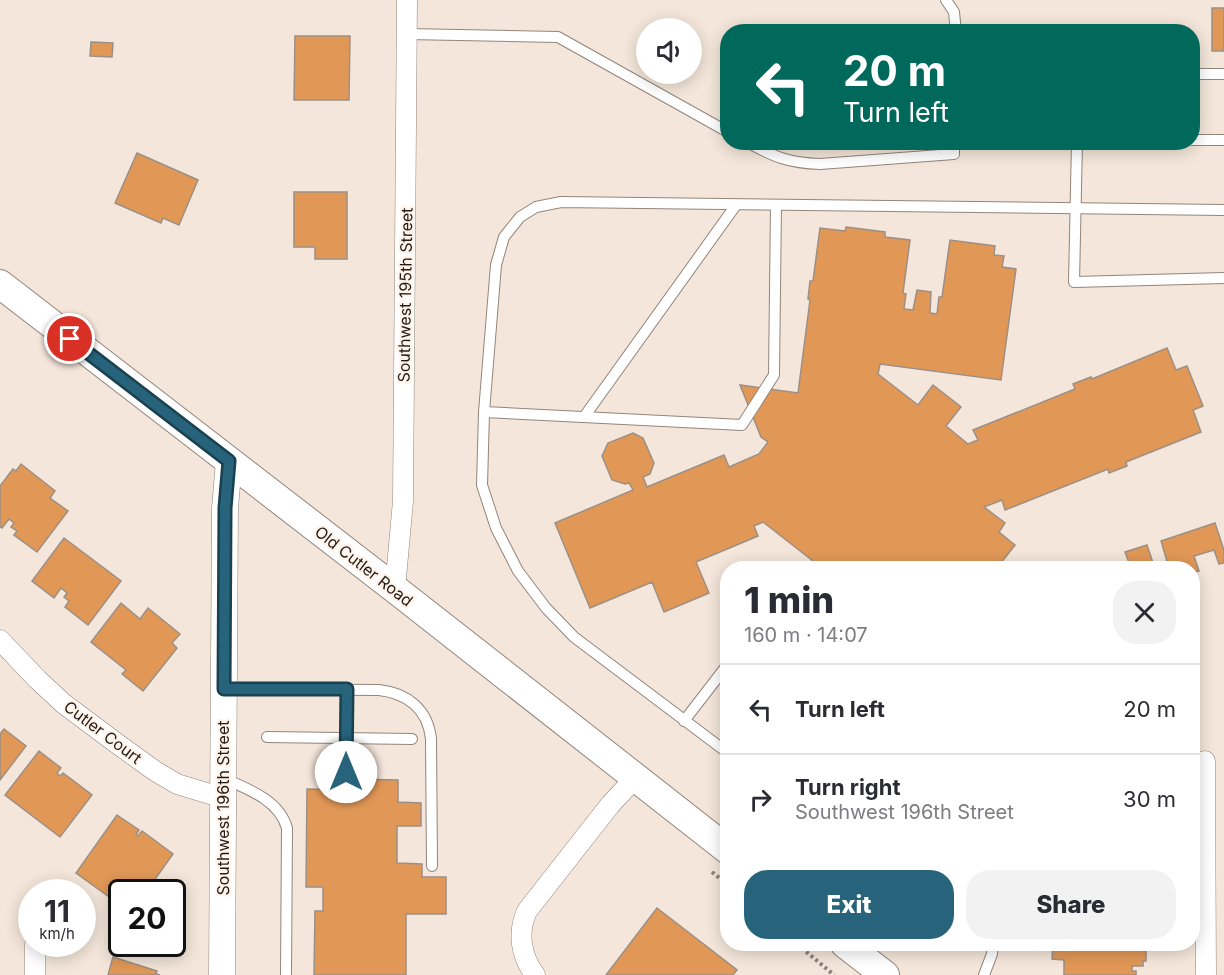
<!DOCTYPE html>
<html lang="en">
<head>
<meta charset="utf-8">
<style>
	:root { --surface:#fff; --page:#f2f2f3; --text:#2b2b33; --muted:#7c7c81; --line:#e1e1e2; --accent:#27647b }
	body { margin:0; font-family:Inter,sans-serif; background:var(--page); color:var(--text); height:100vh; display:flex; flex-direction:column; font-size:22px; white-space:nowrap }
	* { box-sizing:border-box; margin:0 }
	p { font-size:20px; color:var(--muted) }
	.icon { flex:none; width:33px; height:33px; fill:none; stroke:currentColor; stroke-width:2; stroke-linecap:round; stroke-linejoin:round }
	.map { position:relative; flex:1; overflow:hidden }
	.panel { position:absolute; left:720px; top:561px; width:480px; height:390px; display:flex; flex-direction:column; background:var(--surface); border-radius:24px; box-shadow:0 3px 15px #0003 }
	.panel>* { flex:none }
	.hud { position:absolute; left:720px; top:24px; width:480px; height:126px; border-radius:24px; box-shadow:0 3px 15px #0003; background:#00695c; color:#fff; overflow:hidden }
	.buttons { position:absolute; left:636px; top:18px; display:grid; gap:12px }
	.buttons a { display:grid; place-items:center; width:66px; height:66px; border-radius:50%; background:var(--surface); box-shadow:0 3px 15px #0003; font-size:30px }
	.speed { position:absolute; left:18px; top:879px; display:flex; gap:12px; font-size:30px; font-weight:700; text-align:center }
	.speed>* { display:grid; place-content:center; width:78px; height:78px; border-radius:50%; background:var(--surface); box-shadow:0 3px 15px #0003; line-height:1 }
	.speed small { font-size:15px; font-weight:400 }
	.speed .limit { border:3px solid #111; border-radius:9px; background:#fff; color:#111 }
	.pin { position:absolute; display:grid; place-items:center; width:51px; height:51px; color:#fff; margin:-26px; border:3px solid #fff; border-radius:50%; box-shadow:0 2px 6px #0007 }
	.me { position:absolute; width:66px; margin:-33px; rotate:0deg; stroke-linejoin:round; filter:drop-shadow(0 0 4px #0008) }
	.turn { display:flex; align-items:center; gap:21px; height:126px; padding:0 24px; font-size:27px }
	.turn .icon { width:78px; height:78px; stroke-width:2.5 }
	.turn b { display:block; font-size:42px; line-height:51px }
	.round { display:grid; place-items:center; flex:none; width:63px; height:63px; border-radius:24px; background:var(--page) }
	.headline { display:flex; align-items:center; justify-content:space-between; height:102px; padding:0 24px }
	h1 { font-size:36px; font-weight:800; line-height:45px }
	.action { display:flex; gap:12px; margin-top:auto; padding:12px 24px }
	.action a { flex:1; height:69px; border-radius:24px; background:var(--accent); color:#fff; font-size:24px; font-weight:800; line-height:69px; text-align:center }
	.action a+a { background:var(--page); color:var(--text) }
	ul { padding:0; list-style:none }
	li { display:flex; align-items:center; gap:18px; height:90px; padding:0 24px; border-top:2px solid var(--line) }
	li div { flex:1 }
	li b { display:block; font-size:22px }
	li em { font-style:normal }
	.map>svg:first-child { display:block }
</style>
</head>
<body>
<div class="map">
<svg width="1224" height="975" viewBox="0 0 1224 975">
	<rect width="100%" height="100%" fill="#f4e6da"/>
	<g fill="#e19857" stroke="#9c8f85" stroke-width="1.5">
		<rect x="1212" y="8" width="12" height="43"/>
		<path d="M 295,36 L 350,36 L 349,100 L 294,100 Z"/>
		<path d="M 91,42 L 113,43 L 112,57 L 90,56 Z"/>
		<path d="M 137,153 L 198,180 L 179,225 L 163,218 L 161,223 L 115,203 Z"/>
		<path d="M 294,192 L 347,192 L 347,259 L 315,259 L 315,247 L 294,247 Z"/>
		<path d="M 846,227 L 885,232 L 885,237 L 910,240 L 903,293 L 906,294 L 904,309 L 913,310 L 917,290 L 931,292 L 930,313 L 937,314 L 939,297 L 942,297 L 950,240 L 995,246 L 994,255 L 1004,256 L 1002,267 L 1016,269 L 1001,380 L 880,364 L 878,374 L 918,405 L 933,385 L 961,407 L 946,426 L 968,444 L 978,440 L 973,430 L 1075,389 L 1073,384 L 1091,377 L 1092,379 L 1167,348 L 1176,370 L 1187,366 L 1203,406 L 1193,410 L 1201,432 L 1126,462 L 1127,466 L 1109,473 L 1108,469 L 1005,510 L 1002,500 L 984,507 L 1005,523 L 999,532 L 1015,545 L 997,568 L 822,568 L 763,522 L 754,526 L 758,536 L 696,562 L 709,593 L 664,612 L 652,582 L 590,608 L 555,523 L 633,490 L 629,483 L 625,484 L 612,480 L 602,456 L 608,443 L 633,433 L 643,438 L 654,463 L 650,474 L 643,477 L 647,487 L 724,455 L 729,467 L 759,454 L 768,442 L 761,437 L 740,385 L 798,393 L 810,300 L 808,299 L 810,281 L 813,281 L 820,228 L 845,231 Z"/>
		<path d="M 21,464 L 55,491 L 50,498 L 68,511 L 37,552 L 14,535 L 17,531 L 11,527 L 14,523 L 9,519 L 2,528 L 0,527 L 0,486 L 13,469 L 16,471 Z"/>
		<path d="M 1215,523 L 1224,550 L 1224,563 L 1219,564 L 1214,550 L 1194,556 L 1199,571 L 1192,573 L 1192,568 L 1131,568 L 1125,552 L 1147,545 L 1154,566 L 1167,561 L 1161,541 Z"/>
		<path d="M 64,538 L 121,581 L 88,625 L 65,607 L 69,601 L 64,597 L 67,593 L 61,588 L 54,598 L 32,581 Z"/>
		<path d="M 121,603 L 140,619 L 148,608 L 180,634 L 172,643 L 177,648 L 143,691 L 122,674 L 126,670 L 91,642 Z"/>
		<path d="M 4,729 L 26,746 L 0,780 L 0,734 Z"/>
		<path d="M 39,751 L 61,768 L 57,773 L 60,776 L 63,773 L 92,795 L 60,837 L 5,795 Z"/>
		<path d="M 356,779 L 398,780 L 398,802 L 421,803 L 421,826 L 397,826 L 397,863 L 422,864 L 422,877 L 446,877 L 446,914 L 406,914 L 406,975 L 314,975 L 315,911 L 323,911 L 323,887 L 306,887 L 307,789 L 346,790 L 346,799 L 356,799 Z"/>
		<path d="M 117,815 L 139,830 L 136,835 L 138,836 L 142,831 L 173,854 L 146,892 L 131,892 L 121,886 L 112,899 L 76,873 Z"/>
		<path d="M 657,908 L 737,970 L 733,975 L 606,975 Z"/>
		<path d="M 1053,944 L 1146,944 L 1146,961 L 1143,961 L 1143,966 L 1132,966 L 1132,971 L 1136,971 L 1136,975 L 1064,975 L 1064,960 L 1052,959 Z"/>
		<path d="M 113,957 L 157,971 L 156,974 L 160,975 L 108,975 Z"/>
	</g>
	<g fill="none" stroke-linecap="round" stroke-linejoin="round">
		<defs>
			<g id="service">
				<path d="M 946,0 L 954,12 L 956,32"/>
				<path d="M 407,34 L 558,37 L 728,132"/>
				<path d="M 1192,74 L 1224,74"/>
				<path d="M 1192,140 L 1224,140"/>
				<path d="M 747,142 C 774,157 789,163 820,164 L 954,154 L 954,142"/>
				<path d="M 1077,142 L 1074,282 L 1224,278"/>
				<path d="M 484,412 L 742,425 L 774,375 L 776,205"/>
				<path d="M 584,417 L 736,205"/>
				<path d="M 224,689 L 379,690 C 407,693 428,709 431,739 L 432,866"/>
				<path d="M 684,721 L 728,664"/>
				<path d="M 267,737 L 412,739"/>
				<path d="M 728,753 L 574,637 L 546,608 L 518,571 L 496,528 L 482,485 L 484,412 L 496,265 L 504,237 L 520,217 L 536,207 L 561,202 L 1224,210"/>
				<path d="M 346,772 L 347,689"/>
				<path d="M 223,778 C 248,789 279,800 287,828 L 286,975"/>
				<path d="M 984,975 L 992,954 L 993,944"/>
			</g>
			<g id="minor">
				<path d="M 395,589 L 403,501 L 407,0"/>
				<path d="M 0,640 L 37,679 L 64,704 L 119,745 L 155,771 L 177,784 L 223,798"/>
				<path d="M 1205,761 L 1206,975"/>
				<path d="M 35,975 L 35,944"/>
				<path d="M 535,975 C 521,956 517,933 527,911 L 610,805 L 636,777"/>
			</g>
			<path id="tertiary" d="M 222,975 L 225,508 L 229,461"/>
			<g id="secondary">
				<path d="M 0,284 L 395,589 L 728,850"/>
				<path d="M 845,944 L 885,975"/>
			</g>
		</defs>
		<use href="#service" stroke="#92857b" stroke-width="12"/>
		<use href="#minor" stroke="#92857b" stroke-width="21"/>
		<use href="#tertiary" stroke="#92857b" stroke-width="27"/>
		<use href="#secondary" stroke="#92857b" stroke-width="30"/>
		<g stroke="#8d837b" stroke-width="4" stroke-dasharray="3 3" stroke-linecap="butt">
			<path d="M 712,872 L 728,885"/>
			<path d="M 797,944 L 834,975"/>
		</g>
		<use href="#service" stroke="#fff" stroke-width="10"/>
		<use href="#minor" stroke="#fff" stroke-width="20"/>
		<use href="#tertiary" stroke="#fff" stroke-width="26"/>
		<use href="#secondary" stroke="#fff" stroke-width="28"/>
	</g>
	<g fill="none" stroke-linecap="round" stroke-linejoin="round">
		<defs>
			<path id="route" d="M 70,339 L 229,461 L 225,508 L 224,689 L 347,689 L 346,772"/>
		</defs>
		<use href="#route" stroke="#194150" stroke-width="15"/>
		<use href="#route" stroke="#27647b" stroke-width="10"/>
	</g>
	<g text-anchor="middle" stroke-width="4.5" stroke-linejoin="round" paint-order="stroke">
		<g font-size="16" fill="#211c18" stroke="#fff3ea">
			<text transform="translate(405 295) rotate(-89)" y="6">Southwest 195th Street</text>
			<text transform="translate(364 566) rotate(38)" y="6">Old Cutler Road</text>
			<text transform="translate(103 732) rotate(37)" y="6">Cutler Court</text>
			<text transform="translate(223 808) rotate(-90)" y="6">Southwest 196th Street</text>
		</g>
	</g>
</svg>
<div class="buttons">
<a><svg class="icon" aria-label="sound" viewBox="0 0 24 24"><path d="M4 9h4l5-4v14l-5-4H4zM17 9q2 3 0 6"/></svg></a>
</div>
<div class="speed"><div>11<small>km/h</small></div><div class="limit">20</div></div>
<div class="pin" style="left:70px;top:339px;background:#d93025"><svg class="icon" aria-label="arrive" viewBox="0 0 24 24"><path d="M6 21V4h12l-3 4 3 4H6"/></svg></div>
<svg class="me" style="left:346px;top:772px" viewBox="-20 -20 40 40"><circle r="19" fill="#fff"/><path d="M0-13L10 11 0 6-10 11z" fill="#27647b"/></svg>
<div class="hud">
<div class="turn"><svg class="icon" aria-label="left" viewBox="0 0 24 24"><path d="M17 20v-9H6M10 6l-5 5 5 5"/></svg><div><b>20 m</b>Turn left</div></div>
</div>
<section class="panel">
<div class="headline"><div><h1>1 min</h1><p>160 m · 14:07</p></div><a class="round"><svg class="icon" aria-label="close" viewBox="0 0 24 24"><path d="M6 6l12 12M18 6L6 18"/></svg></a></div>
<ul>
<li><svg class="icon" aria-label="left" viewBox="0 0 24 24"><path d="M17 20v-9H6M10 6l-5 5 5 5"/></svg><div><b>Turn left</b></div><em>20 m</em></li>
<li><svg class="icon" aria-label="right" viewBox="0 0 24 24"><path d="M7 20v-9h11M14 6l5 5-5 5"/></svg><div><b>Turn right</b><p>Southwest 196th Street</p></div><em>30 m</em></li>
</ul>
<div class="action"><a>Exit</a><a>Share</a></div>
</section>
</div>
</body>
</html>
